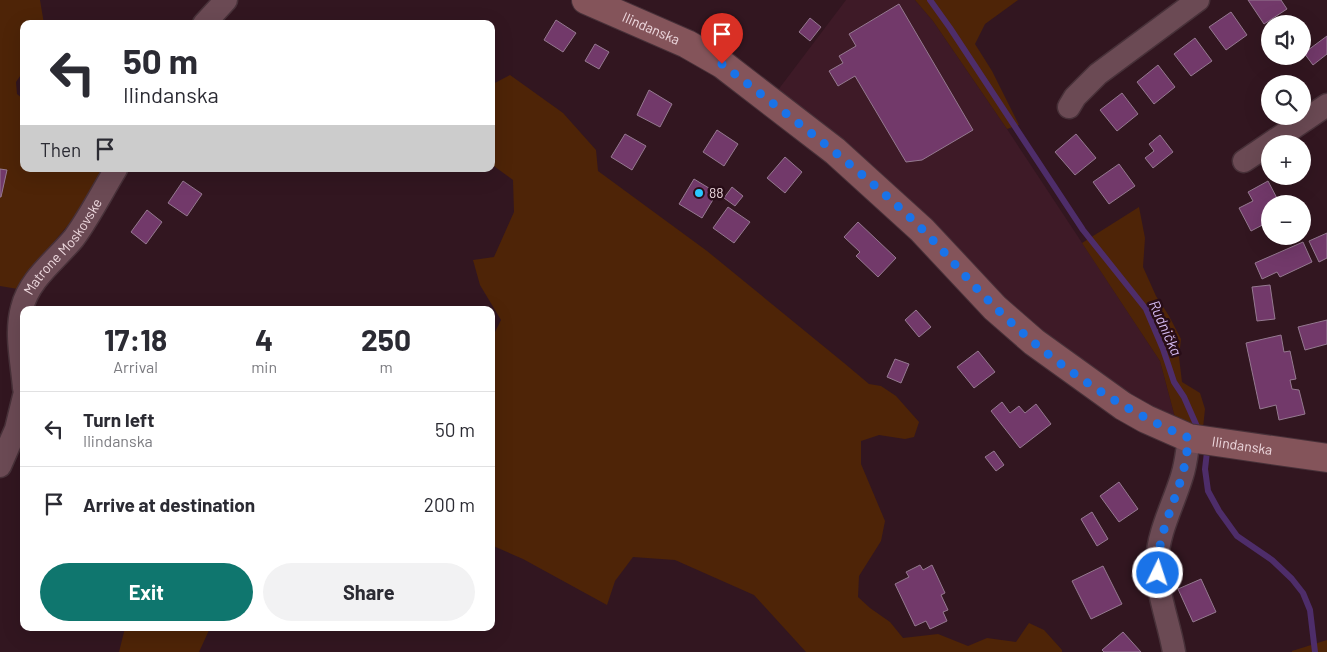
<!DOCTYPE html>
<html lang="en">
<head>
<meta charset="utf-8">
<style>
	:root { --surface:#fff; --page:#f2f2f3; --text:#2b2b33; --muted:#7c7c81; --line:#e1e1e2; --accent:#0f766e }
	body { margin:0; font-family:Barlow,sans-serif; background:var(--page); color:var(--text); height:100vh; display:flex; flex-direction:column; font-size:19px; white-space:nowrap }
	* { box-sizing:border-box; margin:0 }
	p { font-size:16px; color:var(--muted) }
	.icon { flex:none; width:28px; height:28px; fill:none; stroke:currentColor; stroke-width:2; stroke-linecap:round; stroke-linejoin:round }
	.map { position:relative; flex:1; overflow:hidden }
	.panel { position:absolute; left:20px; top:306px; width:475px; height:325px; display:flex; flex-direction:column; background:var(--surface); border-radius:10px; box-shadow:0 5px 20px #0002 }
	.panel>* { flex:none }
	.banner { position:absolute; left:20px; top:20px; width:475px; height:152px; border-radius:10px; box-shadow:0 5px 20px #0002; background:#fff; color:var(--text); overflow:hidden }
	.buttons { position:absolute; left:1261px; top:15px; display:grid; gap:10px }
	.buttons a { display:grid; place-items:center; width:50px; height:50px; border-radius:50%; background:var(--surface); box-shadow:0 5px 20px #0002; font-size:25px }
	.pin { position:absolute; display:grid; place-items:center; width:42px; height:42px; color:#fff; margin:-51px -21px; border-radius:50% 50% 50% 0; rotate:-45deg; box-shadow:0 0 5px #0007 }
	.pin .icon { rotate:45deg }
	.me { position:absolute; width:55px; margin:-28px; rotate:4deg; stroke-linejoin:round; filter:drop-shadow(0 0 4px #0008) }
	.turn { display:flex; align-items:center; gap:18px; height:105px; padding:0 20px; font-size:22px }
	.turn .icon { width:65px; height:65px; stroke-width:2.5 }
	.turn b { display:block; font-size:35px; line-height:42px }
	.then { display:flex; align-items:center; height:48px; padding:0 20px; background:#0003; gap:10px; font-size:19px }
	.eta { display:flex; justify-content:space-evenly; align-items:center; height:85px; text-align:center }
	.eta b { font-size:30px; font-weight:700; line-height:35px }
	.cta { display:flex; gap:10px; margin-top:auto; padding:10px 20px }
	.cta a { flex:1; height:58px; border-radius:30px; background:var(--accent); color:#fff; font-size:20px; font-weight:700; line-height:58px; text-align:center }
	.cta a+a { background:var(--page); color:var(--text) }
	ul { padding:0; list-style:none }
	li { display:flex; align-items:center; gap:15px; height:75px; padding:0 20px; border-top:1px solid var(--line) }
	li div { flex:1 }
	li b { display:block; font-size:19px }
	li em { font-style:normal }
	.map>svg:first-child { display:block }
</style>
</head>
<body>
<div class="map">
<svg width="1327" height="652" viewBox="0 0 1327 652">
	<rect width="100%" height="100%" fill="#321620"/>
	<path fill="#3e1a27" d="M 846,0 L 915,0 L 933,21 L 1007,129 L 1160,361 L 1177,425 L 1132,398 L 1021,315 L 877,169 L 775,94 Z"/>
	<g fill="#4e2407">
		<path d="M 0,0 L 40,0 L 44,24 L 24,24 L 24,70 L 16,82 L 17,94 L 24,100 L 24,169 L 103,169 C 92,188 82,208 68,225 C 50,247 33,265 18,289 L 0,286 Z"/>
		<path d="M 915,0 L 1018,0 L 985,24 L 975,44 L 992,71 L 1019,125 L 1007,129 L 933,21 Z"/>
		<path d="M 510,75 L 563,113 L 596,150 L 598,171 L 707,251 L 844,363 L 869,384 L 881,386 L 896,396 L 919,422 L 914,437 L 905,439 L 879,435 L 861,441 L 861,464 L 885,521 L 881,541 L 859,576 L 858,597 L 870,608 L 890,622 L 903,638 L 938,634 L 968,646 L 987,638 L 1016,642 L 1029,623 L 1044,630 L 1062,650 L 1062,652 L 806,652 L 754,595 L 675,560 L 633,557 L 615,581 L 607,605 L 523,559 L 491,545 L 491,340 L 501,320 L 480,285 L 473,260 L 494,257 L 514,212 L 513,180 L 491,164 L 491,85 Z"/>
		<path d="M 1139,207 L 1145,238 L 1143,267 L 1156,296 L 1169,316 L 1181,339 L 1179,357 L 1182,382 L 1200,393 L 1205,409 L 1203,428 L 1177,425 L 1160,361 L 1082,243 Z"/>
		<path d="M 125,628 L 210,628 L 199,652 L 119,652 Z"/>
		<path d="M 1327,640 L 1327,652 L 1292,652 L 1292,651 Z"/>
	</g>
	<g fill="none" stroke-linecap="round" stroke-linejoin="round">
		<g stroke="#4e2d6a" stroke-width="6">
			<path d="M 930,0 L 950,28 L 1083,230 L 1146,309 L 1163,349 L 1174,382 L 1184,397 L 1199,431"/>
			<path d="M 1205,448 L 1207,452 L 1205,469 L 1208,491 L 1219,511 L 1237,536 L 1272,560 L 1292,579 L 1303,593 L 1310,610 L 1315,652"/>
		</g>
	</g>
	<g fill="#72396a" stroke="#957990">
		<path d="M 1248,0 L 1281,0 L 1287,9 L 1264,24 Z"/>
		<path d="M 899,4 L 973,130 L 922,160 L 906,162 L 855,76 L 838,86 L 829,71 L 843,63 L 839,56 L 856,46 L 849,34 Z"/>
		<path d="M 1231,12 L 1247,35 L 1226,50 L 1209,27 Z"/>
		<path d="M 810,18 L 821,27 L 810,41 L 799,32 Z"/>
		<path d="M 556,20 L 576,33 L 563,52 L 544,40 Z"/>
		<path d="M 1327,36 L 1327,54 L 1313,65 L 1304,53 Z"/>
		<path d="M 1195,38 L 1212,61 L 1191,76 L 1174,54 Z"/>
		<path d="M 595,44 L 609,52 L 599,69 L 585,61 Z"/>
		<path d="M 1158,65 L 1175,87 L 1154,104 L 1137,82 Z"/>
		<path d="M 649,90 L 672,104 L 660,127 L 637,115 Z"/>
		<path d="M 1122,93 L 1138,114 L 1117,131 L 1100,110 Z"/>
		<path d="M 717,130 L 738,144 L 724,166 L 703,152 Z"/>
		<path d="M 625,134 L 646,146 L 632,170 L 611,157 Z"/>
		<path d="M 1076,134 L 1096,158 L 1075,175 L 1055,152 Z"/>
		<path d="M 1160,135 L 1173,152 L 1153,168 L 1145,158 L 1154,151 L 1149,144 Z"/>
		<path d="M 785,157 L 802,172 L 785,193 L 767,178 Z"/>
		<path d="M 1119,164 L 1135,186 L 1109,204 L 1093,182 Z"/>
		<path d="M 0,169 L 7,170 L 1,197 L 0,197 Z"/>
		<path d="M 694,179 L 717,193 L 702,218 L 679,204 Z"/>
		<path d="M 183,181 L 202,194 L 187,216 L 168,203 Z"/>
		<path d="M 1268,181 L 1280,204 L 1270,204 L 1270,221 L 1251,231 L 1239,208 L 1253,201 L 1248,192 Z"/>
		<path d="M 732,187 L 743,196 L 735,206 L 724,198 Z"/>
		<path d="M 728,207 L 750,222 L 734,243 L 713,228 Z"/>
		<path d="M 147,210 L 162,222 L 146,244 L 131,232 Z"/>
		<path d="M 858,222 L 896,258 L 878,277 L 856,256 L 860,252 L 844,237 Z"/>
		<path d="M 1327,233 L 1327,258 L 1319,262 L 1309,241 Z"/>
		<path d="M 1303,242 L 1312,262 L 1280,277 L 1277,272 L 1262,279 L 1255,263 Z"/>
		<path d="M 1270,285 L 1275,319 L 1257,321 L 1252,287 Z"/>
		<path d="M 916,310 L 931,327 L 919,337 L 905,320 Z"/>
		<path d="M 1327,320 L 1327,344 L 1305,350 L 1298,327 Z"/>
		<path d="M 1281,335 L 1284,352 L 1290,351 L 1296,379 L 1290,380 L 1292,389 L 1299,390 L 1305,414 L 1279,420 L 1276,405 L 1260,409 L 1246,343 Z"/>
		<path d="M 978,351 L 995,372 L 974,388 L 957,367 Z"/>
		<path d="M 895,359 L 909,364 L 901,383 L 887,377 Z"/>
		<path d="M 1002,402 L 1010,413 L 1019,406 L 1025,413 L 1036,404 L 1051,424 L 1020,448 L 991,411 Z"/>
		<path d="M 994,451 L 1004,465 L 996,471 L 985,457 Z"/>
		<path d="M 1119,482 L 1138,509 L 1119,522 L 1100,496 Z"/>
		<path d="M 1092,512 L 1108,539 L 1097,546 L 1081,519 Z"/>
		<path d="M 920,565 L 923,570 L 932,565 L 945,593 L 941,595 L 948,610 L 943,612 L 947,621 L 930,629 L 926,621 L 915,626 L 895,584 L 909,577 L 906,572 Z"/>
		<path d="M 1103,566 L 1122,604 L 1091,619 L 1072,581 Z"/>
		<path d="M 1201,579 L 1216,612 L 1193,622 L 1178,589 Z"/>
		<path d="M 1123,632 L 1141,652 L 1104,652 L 1102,650 Z"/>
	</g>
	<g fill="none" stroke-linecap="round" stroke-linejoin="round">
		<defs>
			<g id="street">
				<path d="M 204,24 L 226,0"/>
				<path d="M 1069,107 L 1075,97 L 1098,74 L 1198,0"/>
				<path d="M 1244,161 L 1327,105"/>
				<path id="s1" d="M 24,388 C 22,362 15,333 22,308 C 29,279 56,260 74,238 C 90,216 102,192 116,169"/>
				<path d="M 0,466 L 16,429 L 24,396"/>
				<path d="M 1174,652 C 1169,622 1156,592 1157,561 C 1158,532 1174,503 1182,476 C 1186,464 1187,451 1189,438"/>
			</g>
			<g id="secondary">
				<path id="s2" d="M 586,0 L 687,44 L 722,64 L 835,151 L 922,230 L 995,308 L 1034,342 L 1123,406 L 1146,419 L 1189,438 L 1327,458"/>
			</g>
		</defs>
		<use href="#street" stroke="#483139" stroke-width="25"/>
		<use href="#secondary" stroke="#483139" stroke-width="30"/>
		<use href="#street" stroke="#6b4a54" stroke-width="22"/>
		<use href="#secondary" stroke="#84545a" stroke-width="28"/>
	</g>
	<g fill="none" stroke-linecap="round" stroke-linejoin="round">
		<path stroke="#1a73e8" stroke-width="9" stroke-dasharray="0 16.2" d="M 722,64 C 790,117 861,169 923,230 C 948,255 970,283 995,307 C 1049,361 1119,409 1189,438 C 1187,450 1186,461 1183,472 C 1174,506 1156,537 1158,573"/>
	</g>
	<circle fill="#29c8ff" stroke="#280d17" stroke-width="2" cx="699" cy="193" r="5"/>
	<g text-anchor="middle" stroke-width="5" stroke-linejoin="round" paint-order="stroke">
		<g font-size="14" fill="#eed9df" stroke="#280d17">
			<text dy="5" stroke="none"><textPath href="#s2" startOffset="71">Ilindanska</textPath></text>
			<text dy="5" stroke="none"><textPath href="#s1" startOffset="155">Matrone Moskovske</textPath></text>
			<text dy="5" stroke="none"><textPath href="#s2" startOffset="806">Ilindanska</textPath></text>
		</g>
		<g font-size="14" fill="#eed9df" stroke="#280d17" text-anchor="start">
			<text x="709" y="198">88</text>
		</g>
		<g font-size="15" font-style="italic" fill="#d5bbf2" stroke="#280d17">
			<text transform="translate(1165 328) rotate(66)" y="5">Rudnička</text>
		</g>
	</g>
</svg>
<div class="buttons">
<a><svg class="icon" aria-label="sound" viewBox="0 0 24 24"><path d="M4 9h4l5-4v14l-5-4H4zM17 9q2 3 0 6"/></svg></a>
<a><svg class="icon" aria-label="search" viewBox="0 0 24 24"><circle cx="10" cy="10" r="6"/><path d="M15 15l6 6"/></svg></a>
<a>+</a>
<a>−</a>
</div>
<div class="pin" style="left:722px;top:64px;background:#d93025"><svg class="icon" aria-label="arrive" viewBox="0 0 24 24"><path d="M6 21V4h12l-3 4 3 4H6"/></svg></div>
<svg class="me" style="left:1158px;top:573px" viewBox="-20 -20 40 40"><circle r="17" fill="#1a73e8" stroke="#fff" stroke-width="3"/><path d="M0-11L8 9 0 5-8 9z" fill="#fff"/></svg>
<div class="banner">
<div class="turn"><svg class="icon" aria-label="left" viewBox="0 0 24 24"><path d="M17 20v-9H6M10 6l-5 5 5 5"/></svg><div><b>50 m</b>Ilindanska</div></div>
<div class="then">Then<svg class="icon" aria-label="arrive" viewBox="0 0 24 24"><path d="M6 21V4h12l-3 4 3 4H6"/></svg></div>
</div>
<section class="panel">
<div class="eta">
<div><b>17:18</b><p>Arrival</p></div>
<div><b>4</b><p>min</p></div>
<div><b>250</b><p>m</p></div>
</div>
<ul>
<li><svg class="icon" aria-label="left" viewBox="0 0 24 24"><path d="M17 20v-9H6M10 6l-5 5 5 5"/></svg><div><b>Turn left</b><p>Ilindanska</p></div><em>50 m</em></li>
<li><svg class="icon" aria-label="arrive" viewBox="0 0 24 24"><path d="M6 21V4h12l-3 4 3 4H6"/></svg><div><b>Arrive at destination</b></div><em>200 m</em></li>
</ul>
<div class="cta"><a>Exit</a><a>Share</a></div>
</section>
</div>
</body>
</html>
